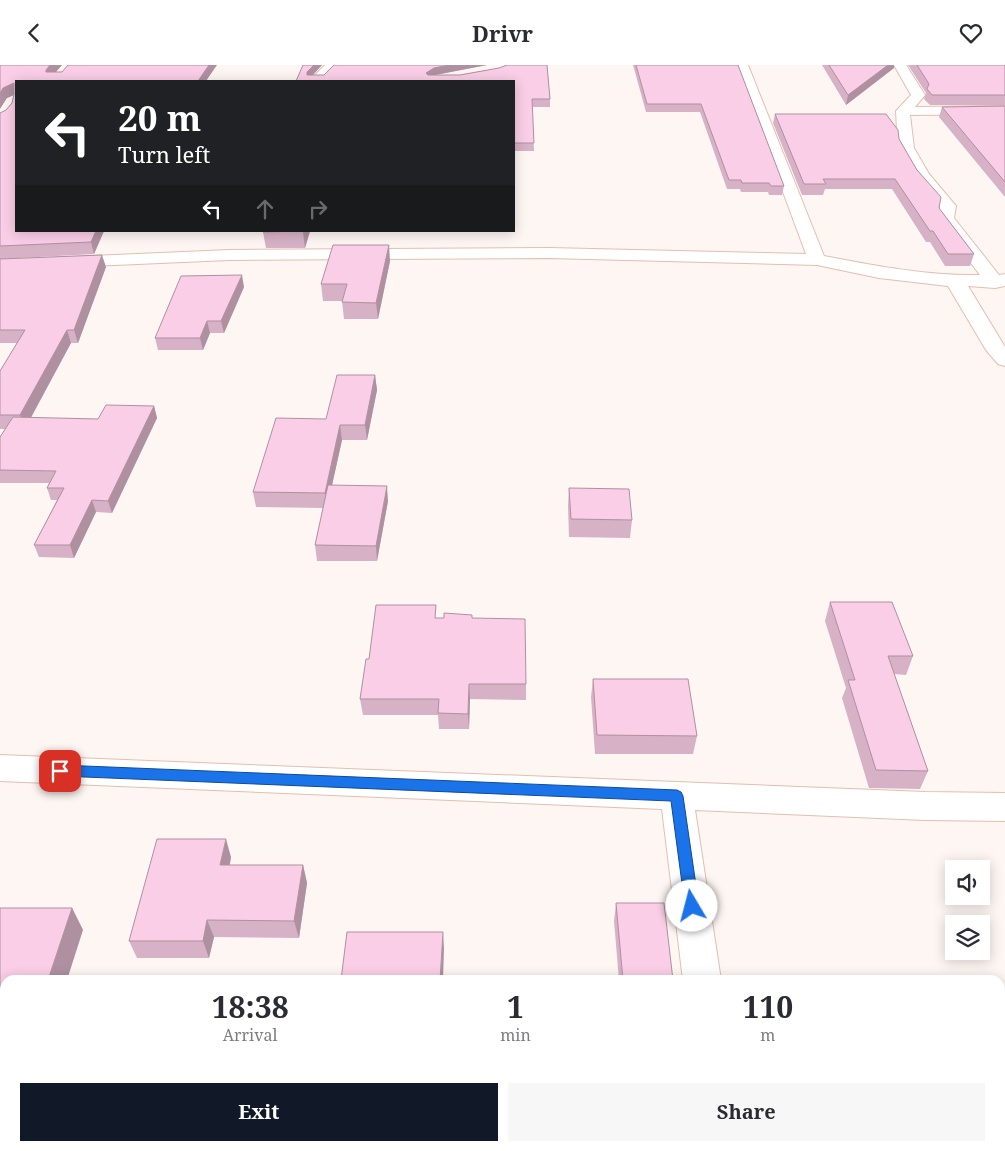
<!DOCTYPE html>
<html lang="en">
<head>
<meta charset="utf-8">
<style>
	:root { --surface:#fff; --page:#f7f7f7; --text:#2b2b33; --muted:#7c7c81; --accent:#111827 }
	body { margin:0; font-family:"Noto Serif",serif; background:var(--page); color:var(--text); height:100vh; display:flex; flex-direction:column; font-size:19px; white-space:nowrap }
	* { box-sizing:border-box; margin:0 }
	p { font-size:16px; color:var(--muted) }
	.icon { flex:none; width:28px; height:28px; fill:none; stroke:currentColor; stroke-width:2; stroke-linecap:round; stroke-linejoin:round }
	.map { position:relative; flex:1; overflow:hidden }
	.panel { position:absolute; left:0px; top:910px; width:1005px; height:176px; display:flex; flex-direction:column; background:var(--surface); border-radius:15px 15px 0 0; box-shadow:0 2px 12px #0003 }
	.panel>* { flex:none }
	.top-card { position:absolute; left:15px; top:15px; width:500px; height:152px; border-radius:0px; box-shadow:0 2px 12px #0003; background:#202124; color:#fff; overflow:hidden }
	.controls { position:absolute; left:945px; top:795px; display:grid; gap:10px }
	.controls a { display:grid; place-items:center; width:45px; height:45px; border-radius:0px; background:var(--surface); box-shadow:0 2px 12px #0003; font-size:25px }
	.pin { position:absolute; display:grid; place-items:center; width:42px; height:42px; color:#fff; margin:-21px; border-radius:10px; box-shadow:0 2px 8px #0006 }
	.me { position:absolute; width:55px; margin:-28px; rotate:352deg; stroke-linejoin:round; filter:drop-shadow(0 0 4px #0008) }
	.turn { display:flex; align-items:center; gap:18px; height:105px; padding:0 20px; font-size:22px }
	.turn .icon { width:65px; height:65px; stroke-width:2.5 }
	.turn b { display:block; font-size:35px; line-height:42px }
	.lanes { display:flex; align-items:center; height:48px; padding:0 20px; background:#0003; justify-content:center; gap:25px; direction:ltr }
	.lanes .off { opacity:.35 }
	.eta { display:flex; justify-content:space-evenly; align-items:center; height:85px; text-align:center }
	.eta b { font-size:30px; font-weight:700; line-height:35px }
	.button { display:flex; gap:10px; margin-top:auto; padding:10px 20px }
	.button a { flex:1; height:58px; border-radius:0px; background:var(--accent); color:#fff; font-size:20px; font-weight:700; line-height:58px; text-align:center }
	.button a+a { background:var(--page); color:var(--text) }
	header { display:flex; justify-content:space-between; align-items:center; height:65px; padding:0 20px; background:var(--surface); font-size:22px; font-weight:700 }
	.map>svg:first-child { display:block }
</style>
</head>
<body>
<header><svg class="icon" aria-label="back" viewBox="0 0 24 24"><path d="M15 5l-7 7 7 7"/></svg>Drivr<svg class="icon" aria-label="heart" viewBox="0 0 24 24"><path d="M12 20l-8-8c-3-5 5-10 8-4 3-6 11-1 8 4z"/></svg></header>
<div class="map">
<svg width="1005" height="1086" viewBox="0 0 1005 1086">
	<rect width="100%" height="100%" fill="#fef6f3"/>
	<g fill="none" stroke-linecap="round" stroke-linejoin="round">
		<defs>
			<g id="minor">
				<path d="M 325,0 L 339,0 L 323,16 L 309,16 Z"/>
				<path d="M 736,0 L 748,0 L 824,191 C 876,201 928,211 980,210 L 937,153 L 940,142 L 916,114 L 898,83 L 896,46 L 911,30 L 894,0 L 906,0 L 925,30 L 915,42 L 1005,41 L 1005,49 L 910,50 L 914,83 L 929,109 L 956,141 L 954,153 L 999,210 L 1005,209 L 1005,221 L 995,223 L 968,221 L 1005,282 L 1005,301 L 998,299 L 986,285 L 948,221 L 879,213 L 817,200 L 549,193 L 229,195 L 0,205 L 0,195 L 229,185 L 549,183 L 806,189 Z"/>
				<path d="M 0,690 L 925,727 L 1005,728 L 1005,756 L 925,755 L 695,745 L 721,915 L 683,915 L 662,744 L 0,716 Z"/>
				<path d="M 704,1081 L 746,1081 L 747,1086 L 705,1086 Z"/>
			</g>
		</defs>
		<use href="#minor" stroke="#e4beae" stroke-width="2"/>
		<use href="#minor" fill="#fff" fill-rule="evenodd"/>
	</g>
	<g fill="#d7b1c6">
		<path d="M 0,0 L 62,0 L 55,7 L 217,0 L 16,16 L 16,166 L 104,166 L 94,189 L 0,194 L 0,48 L 6,45 L 12,38 L 14,30 L 7,33 Z"/>
		<path d="M 303,0 L 322,0 L 313,10 L 324,10 L 334,0 L 487,0 L 435,10 L 460,10 L 499,3 L 507,0 L 547,0 L 550,34 L 550,42 L 532,42 L 534,86 L 514,86 L 514,16 L 296,16 Z"/>
		<path d="M 633,0 L 738,0 L 784,121 L 782,130 L 769,130 L 768,127 L 741,127 L 740,124 L 727,124 L 700,47 L 646,47 Z"/>
		<path d="M 822,0 L 894,0 L 894,3 L 846,40 Z"/>
		<path d="M 908,0 L 1005,0 L 1005,40 L 930,40 L 924,34 L 926,28 Z"/>
		<path d="M 1005,41 L 1005,132 L 939,52 L 942,42 Z"/>
		<path d="M 775,49 L 899,74 L 939,143 L 974,189 L 970,201 L 945,201 L 930,177 L 926,177 L 892,124 L 825,124 L 823,130 L 802,130 L 773,58 Z"/>
		<path d="M 310,166 L 305,183 L 266,183 L 263,167 Z"/>
		<path d="M 0,194 L 106,202 L 78,278 L 71,278 L 31,353 L 98,354 L 154,341 L 157,353 L 112,448 L 96,447 L 74,493 L 39,492 L 34,480 L 57,435 L 51,435 L 47,423 L 49,418 L 0,418 L 0,372 L 5,364 L 0,364 L 0,306 L 17,278 L 0,278 Z"/>
		<path d="M 390,196 L 378,254 L 344,254 L 342,236 L 323,236 L 321,219 Z"/>
		<path d="M 244,222 L 224,268 L 210,268 L 203,285 L 158,285 L 155,273 Z"/>
		<path d="M 375,310 L 377,325 L 367,375 L 342,375 L 332,420 L 388,436 L 377,496 L 317,496 L 315,480 L 323,443 L 256,442 L 253,427 L 326,354 Z"/>
		<path d="M 569,423 L 632,455 L 630,473 L 569,472 L 568,441 Z"/>
		<path d="M 830,537 L 913,591 L 906,610 L 894,609 L 928,706 L 920,724 L 869,723 L 842,633 L 846,623 L 825,556 Z"/>
		<path d="M 437,553 L 472,553 L 526,619 L 526,635 L 470,634 L 469,664 L 439,664 L 438,650 L 363,650 L 360,634 L 369,594 Z"/>
		<path d="M 593,614 L 697,671 L 693,689 L 595,689 L 591,632 Z"/>
		<path d="M 231,792 L 230,800 L 303,800 L 307,818 L 299,873 L 214,872 L 209,893 L 137,893 L 129,876 Z"/>
		<path d="M 616,838 L 673,915 L 619,915 L 614,856 Z"/>
		<path d="M 0,843 L 72,843 L 83,865 L 5,915 L 5,1062 L 0,1062 Z"/>
		<path d="M 464,1081 L 534,1081 L 534,1086 L 465,1086 Z"/>
	</g>
	<g fill="#af90a1">
		<path d="M 50,0 L 62,0 L 49,15 L 46,5 Z"/>
		<path d="M 209,0 L 217,0 L 206,16 L 198,16 Z"/>
		<path d="M 314,0 L 322,0 L 308,15 L 307,7 Z"/>
		<path d="M 449,0 L 487,0 L 435,10 L 426,16 L 426,8 L 434,3 Z"/>
		<path d="M 888,0 L 894,0 L 894,3 L 846,40 L 848,30 Z"/>
		<path d="M 14,18 L 16,29 L 7,33 L 0,44 L 0,28 L 3,23 Z"/>
		<path d="M 96,166 L 104,166 L 94,189 L 91,177 Z"/>
		<path d="M 303,166 L 310,166 L 305,183 L 303,167 Z"/>
		<path d="M 389,180 L 390,196 L 378,254 L 376,238 Z"/>
		<path d="M 102,190 L 106,202 L 78,278 L 74,265 Z"/>
		<path d="M 242,210 L 244,222 L 224,268 L 221,256 Z"/>
		<path d="M 207,256 L 210,268 L 203,285 L 200,273 Z"/>
		<path d="M 67,265 L 71,278 L 25,363 L 20,350 Z"/>
		<path d="M 375,310 L 377,325 L 367,375 L 365,360 Z"/>
		<path d="M 154,341 L 157,353 L 112,448 L 108,436 Z"/>
		<path d="M 340,360 L 342,375 L 327,443 L 325,428 Z"/>
		<path d="M 387,421 L 388,436 L 377,496 L 376,481 Z"/>
		<path d="M 92,435 L 96,447 L 74,493 L 70,480 Z"/>
		<path d="M 469,619 L 470,634 L 469,664 L 468,649 Z"/>
		<path d="M 226,774 L 231,792 L 226,818 L 220,800 Z"/>
		<path d="M 303,800 L 307,818 L 299,873 L 294,856 Z"/>
		<path d="M 72,843 L 83,865 L 67,915 L 48,915 Z"/>
		<path d="M 207,855 L 214,872 L 209,893 L 203,876 Z"/>
		<path d="M 443,867 L 444,883 L 443,915 L 440,915 Z"/>
	</g>
	<g fill="#facee6" stroke="#af90a1">
		<path d="M 0,0 L 50,0 L 46,5 L 46,7 L 62,7 L 68,0 L 209,0 L 198,16 L 16,16 L 16,166 L 96,166 L 91,177 L 0,181 L 0,48 L 6,45 L 12,38 L 14,29 L 14,18 L 3,23 L 0,28 Z"/>
		<path d="M 303,0 L 314,0 L 307,7 L 307,10 L 324,10 L 334,0 L 449,0 L 434,3 L 426,8 L 428,10 L 460,10 L 499,3 L 507,0 L 547,0 L 550,34 L 532,34 L 534,78 L 514,78 L 514,16 L 296,16 Z"/>
		<path d="M 636,0 L 738,0 L 784,121 L 771,121 L 769,118 L 742,118 L 741,115 L 729,115 L 701,39 L 647,39 Z"/>
		<path d="M 829,0 L 888,0 L 848,30 Z"/>
		<path d="M 917,0 L 1005,0 L 1005,30 L 932,30 L 927,24 L 929,19 Z"/>
		<path d="M 1005,41 L 1005,117 L 942,42 Z"/>
		<path d="M 775,49 L 886,49 L 898,65 L 899,74 L 917,105 L 941,132 L 939,143 L 974,189 L 948,189 L 933,166 L 930,166 L 895,114 L 823,114 L 826,119 L 804,119 Z"/>
		<path d="M 263,166 L 303,166 L 263,167 Z"/>
		<path d="M 333,180 L 389,180 L 376,238 L 342,237 L 347,219 L 321,219 Z"/>
		<path d="M 102,190 L 74,265 L 67,265 L 20,350 L 0,350 L 0,306 L 25,265 L 0,265 L 0,194 Z"/>
		<path d="M 242,210 L 221,256 L 207,256 L 200,273 L 155,273 L 181,211 Z"/>
		<path d="M 337,310 L 375,310 L 365,360 L 340,360 L 325,428 L 253,427 L 276,353 L 326,354 Z"/>
		<path d="M 106,340 L 154,341 L 108,436 L 92,435 L 70,480 L 34,480 L 64,423 L 47,423 L 56,406 L 0,405 L 0,372 L 13,352 L 98,354 Z"/>
		<path d="M 328,420 L 387,421 L 376,481 L 315,480 Z"/>
		<path d="M 569,423 L 629,424 L 632,455 L 571,454 Z"/>
		<path d="M 830,537 L 892,537 L 913,591 L 888,591 L 928,706 L 876,705 L 848,615 L 855,615 Z"/>
		<path d="M 376,540 L 436,540 L 435,553 L 444,553 L 444,548 L 472,550 L 472,553 L 525,554 L 526,619 L 469,619 L 468,649 L 438,648 L 439,634 L 360,634 L 366,594 L 369,594 Z"/>
		<path d="M 593,614 L 688,614 L 697,671 L 597,670 Z"/>
		<path d="M 157,774 L 226,774 L 220,800 L 303,800 L 294,856 L 207,855 L 203,876 L 129,876 Z"/>
		<path d="M 616,838 L 664,838 L 673,915 L 623,915 Z"/>
		<path d="M 0,843 L 72,843 L 48,915 L 5,915 L 5,1043 L 0,1043 Z"/>
		<path d="M 347,867 L 443,867 L 440,915 L 341,915 Z"/>
	</g>
	<path fill="#1a73e8" stroke="#114b97" d="M 60,700 L 677,725 L 681,727 L 683,731 L 699,841 L 697,846 L 692,848 L 687,846 L 685,841 L 671,736 L 60,711 L 55,709 L 53,706 L 55,702 Z"/>
</svg>
<div class="controls">
<a><svg class="icon" aria-label="sound" viewBox="0 0 24 24"><path d="M4 9h4l5-4v14l-5-4H4zM17 9q2 3 0 6"/></svg></a>
<a><svg class="icon" aria-label="layers" viewBox="0 0 24 24"><path d="M12 4l9 5-9 5-9-5zM3 14l9 5 9-5"/></svg></a>
</div>
<div class="pin" style="left:60px;top:706px;background:#d93025"><svg class="icon" aria-label="arrive" viewBox="0 0 24 24"><path d="M6 21V4h12l-3 4 3 4H6"/></svg></div>
<svg class="me" style="left:692px;top:841px" viewBox="-20 -20 40 40"><circle r="19" fill="#fff"/><path d="M0-13L10 11 0 6-10 11z" fill="#1a73e8"/></svg>
<div class="top-card">
<div class="turn"><svg class="icon" aria-label="left" viewBox="0 0 24 24"><path d="M17 20v-9H6M10 6l-5 5 5 5"/></svg><div><b>20 m</b>Turn left</div></div>
<div class="lanes"><svg class="icon" aria-label="left" viewBox="0 0 24 24"><path d="M17 20v-9H6M10 6l-5 5 5 5"/></svg><svg class="icon off" aria-label="ahead" viewBox="0 0 24 24"><path d="M12 20V5M6 11l6-6 6 6"/></svg><svg class="icon off" aria-label="right" viewBox="0 0 24 24"><path d="M7 20v-9h11M14 6l5 5-5 5"/></svg></div>
</div>
<section class="panel">
<div class="eta">
<div><b>18:38</b><p>Arrival</p></div>
<div><b>1</b><p>min</p></div>
<div><b>110</b><p>m</p></div>
</div>
<div class="button"><a>Exit</a><a>Share</a></div>
</section>
</div>
</body>
</html>
